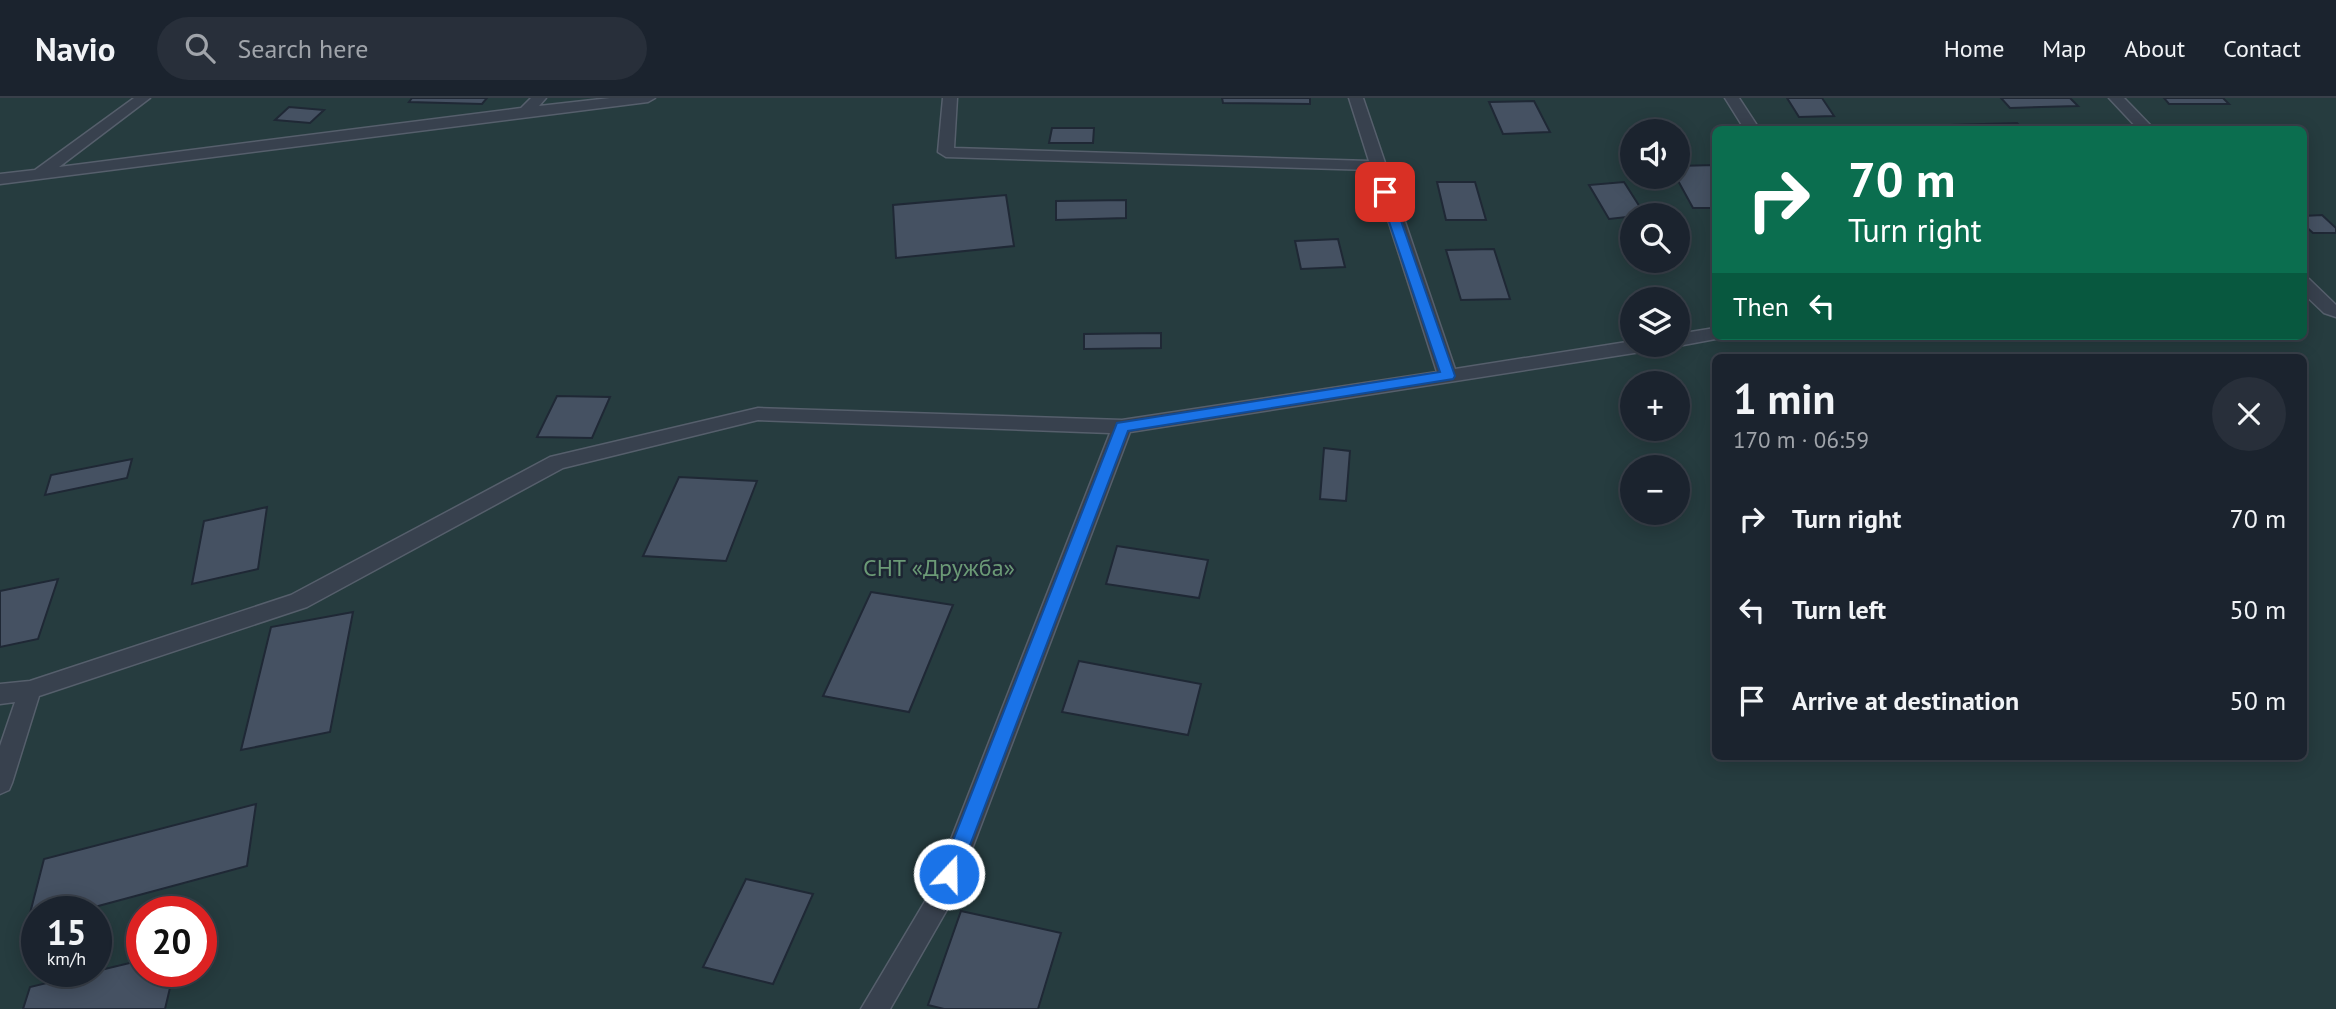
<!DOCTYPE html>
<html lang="en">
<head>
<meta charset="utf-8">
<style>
	:root { --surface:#1b232e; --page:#282f3a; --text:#f1f3f6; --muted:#a0a4aa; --line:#39404a }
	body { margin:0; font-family:"PT Sans",sans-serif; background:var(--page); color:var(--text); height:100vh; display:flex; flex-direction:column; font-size:26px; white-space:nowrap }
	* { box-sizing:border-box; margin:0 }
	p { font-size:23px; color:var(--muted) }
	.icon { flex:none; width:38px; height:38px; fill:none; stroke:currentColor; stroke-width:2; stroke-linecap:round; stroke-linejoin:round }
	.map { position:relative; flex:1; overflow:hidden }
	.details { position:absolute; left:1712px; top:256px; width:595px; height:406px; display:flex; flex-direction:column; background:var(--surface); border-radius:10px; box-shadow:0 4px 18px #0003,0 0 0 2px var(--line) }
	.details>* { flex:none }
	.hud { position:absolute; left:1712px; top:28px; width:595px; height:214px; border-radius:10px; box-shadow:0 4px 18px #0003,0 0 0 2px var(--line); background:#0b6e4f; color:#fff; overflow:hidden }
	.controls { position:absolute; left:1620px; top:21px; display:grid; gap:14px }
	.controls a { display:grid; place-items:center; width:70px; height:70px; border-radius:50%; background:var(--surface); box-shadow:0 4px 18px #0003,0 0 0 2px var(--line); font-size:35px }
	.speed { position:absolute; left:21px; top:798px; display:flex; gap:14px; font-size:35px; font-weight:700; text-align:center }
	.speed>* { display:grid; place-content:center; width:91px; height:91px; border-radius:50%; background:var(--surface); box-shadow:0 4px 18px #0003,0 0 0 2px var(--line); line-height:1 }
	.speed small { font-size:18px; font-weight:400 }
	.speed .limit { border:10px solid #d22; background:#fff; color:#111 }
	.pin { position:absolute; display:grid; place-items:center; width:60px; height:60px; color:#fff; margin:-30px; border-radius:14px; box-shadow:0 4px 10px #0006 }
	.me { position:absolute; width:77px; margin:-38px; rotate:21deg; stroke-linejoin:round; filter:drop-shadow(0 0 5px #0008) }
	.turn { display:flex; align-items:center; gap:24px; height:147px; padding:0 21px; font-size:32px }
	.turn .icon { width:91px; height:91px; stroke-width:2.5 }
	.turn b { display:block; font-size:49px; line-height:60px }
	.then { display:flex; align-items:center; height:66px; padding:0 21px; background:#0003; gap:14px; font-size:26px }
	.round { display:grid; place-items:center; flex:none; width:74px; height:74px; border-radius:37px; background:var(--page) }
	.headline { display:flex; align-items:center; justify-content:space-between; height:119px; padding:0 21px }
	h1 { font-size:42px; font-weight:600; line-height:52px }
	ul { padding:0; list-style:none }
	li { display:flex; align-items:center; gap:21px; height:91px; padding:0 21px }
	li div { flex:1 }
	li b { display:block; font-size:26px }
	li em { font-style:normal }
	header { display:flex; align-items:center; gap:42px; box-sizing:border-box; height:98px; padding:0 35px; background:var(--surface); border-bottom:2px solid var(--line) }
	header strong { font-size:33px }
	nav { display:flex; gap:38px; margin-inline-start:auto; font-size:24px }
	.search { width:490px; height:63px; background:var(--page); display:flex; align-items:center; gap:18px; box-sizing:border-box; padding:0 24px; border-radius:38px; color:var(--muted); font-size:26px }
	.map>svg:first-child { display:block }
</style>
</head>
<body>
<header>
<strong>Navio</strong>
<div class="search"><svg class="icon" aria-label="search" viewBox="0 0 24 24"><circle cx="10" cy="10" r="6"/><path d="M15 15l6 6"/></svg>Search here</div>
<nav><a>Home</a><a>Map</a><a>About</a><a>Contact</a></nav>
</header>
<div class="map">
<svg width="2336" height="911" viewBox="0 0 2336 911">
	<rect width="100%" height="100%" fill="#242f3e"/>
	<path fill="#263c3f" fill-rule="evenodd" d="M 0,0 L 2336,0 L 2336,911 L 0,911 ZM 1715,32 L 2303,32 L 2303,238 L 1715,238 ZM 1633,33 L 1678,33 L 1678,79 L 1633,79 ZM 1633,117 L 1678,117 L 1678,163 L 1633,163 ZM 1633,201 L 1678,201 L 1678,247 L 1633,247 ZM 1715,259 L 2303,259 L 2303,658 L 1715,658 ZM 1633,285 L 1678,285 L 1678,331 L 1633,331 ZM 1633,369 L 1678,369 L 1678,415 L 1633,415 ZM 37,814 L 96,814 L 96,873 L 37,873 ZM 142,814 L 201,814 L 201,873 L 142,873 Z"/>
	<g fill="#455162" stroke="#1f2835" stroke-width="2">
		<path d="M 412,0 L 487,0 L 482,6 L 409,4 Z"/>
		<path d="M 1222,0 L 1310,0 L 1310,6 L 1223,5 Z"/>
		<path d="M 1787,0 L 1822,0 L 1834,18 L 1799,19 Z"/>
		<path d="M 2001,0 L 2070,0 L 2078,8 L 2010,10 Z"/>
		<path d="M 2164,0 L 2223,0 L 2229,6 L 2169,6 Z"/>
		<path d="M 1534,3 L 1550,34 L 1503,36 L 1489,4 Z"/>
		<path d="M 289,9 L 324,12 L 310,25 L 275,22 Z"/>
		<path d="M 2017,25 L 2023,32 L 1956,32 L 1952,27 Z"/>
		<path d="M 1052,30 L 1094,30 L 1093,45 L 1049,45 Z"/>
		<path d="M 1714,67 L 1715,110 L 1693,110 L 1676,79 L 1678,79 L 1678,68 Z"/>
		<path d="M 1437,84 L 1475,84 L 1486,122 L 1446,122 Z"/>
		<path d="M 1624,84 L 1645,117 L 1609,121 L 1589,87 Z"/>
		<path d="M 1006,97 L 1014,148 L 896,160 L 893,107 Z"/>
		<path d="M 1126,102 L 1126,120 L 1056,122 L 1056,103 Z"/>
		<path d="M 2322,117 L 2336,130 L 2336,135 L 2313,135 L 2303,126 L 2303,118 Z"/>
		<path d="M 1338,141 L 1345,169 L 1301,171 L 1295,143 Z"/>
		<path d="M 1494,151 L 1510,201 L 1461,202 L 1446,152 Z"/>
		<path d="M 1161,235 L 1161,250 L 1084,251 L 1084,236 Z"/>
		<path d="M 557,298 L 610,299 L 592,340 L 537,339 Z"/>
		<path d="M 1324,350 L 1350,353 L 1346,403 L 1320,401 Z"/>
		<path d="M 132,361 L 127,380 L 45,397 L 51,377 Z"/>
		<path d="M 679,379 L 757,383 L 726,463 L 643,458 Z"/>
		<path d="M 267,409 L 258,471 L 192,486 L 204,423 Z"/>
		<path d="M 1117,448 L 1208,462 L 1199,500 L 1106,486 Z"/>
		<path d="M 58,481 L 38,541 L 0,549 L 0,493 Z"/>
		<path d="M 871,494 L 953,507 L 909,614 L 823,598 Z"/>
		<path d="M 353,514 L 330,634 L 241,652 L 271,529 Z"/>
		<path d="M 1079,563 L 1201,586 L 1188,637 L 1062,614 Z"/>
		<path d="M 256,706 L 247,768 L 76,814 L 37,814 L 37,824 L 27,827 L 44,761 Z"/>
		<path d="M 746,781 L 813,796 L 773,886 L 703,869 Z"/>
		<path d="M 961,813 L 1061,835 L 1038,911 L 944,911 L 928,907 Z"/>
		<path d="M 142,862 L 142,873 L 174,873 L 165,911 L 23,911 L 30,889 Z"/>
	</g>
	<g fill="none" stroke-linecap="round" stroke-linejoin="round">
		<defs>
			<g id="lane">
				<path d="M 134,0 L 150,0 L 59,69 L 521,10 L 531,0 L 546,0 L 539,8 L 610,0 L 655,0 L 648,4 L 0,86 L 0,76 L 35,72 Z"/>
				<path d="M 943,0 L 957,0 L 954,50 L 1369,63 L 1349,0 L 1363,0 L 1455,271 L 1633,243 L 1633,247 L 1656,247 L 1647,253 L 1130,334 L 953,801 L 890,911 L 861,911 L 930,795 L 1110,335 L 758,322 L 563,370 L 307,509 L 39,598 L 12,685 L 9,692 L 0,696 L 0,648 L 15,604 L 0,606 L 0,586 L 30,583 L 291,497 L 550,359 L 758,310 L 1122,322 L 1437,274 L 1372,72 L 946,59 L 938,54 Z"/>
				<path d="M 1725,0 L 1739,0 L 1760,32 L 1745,32 Z"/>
				<path d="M 2109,0 L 2124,0 L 2155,32 L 2139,32 Z"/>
				<path d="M 2303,180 L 2309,181 L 2336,207 L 2336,219 L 2324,215 L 2303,195 Z"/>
				<path d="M 1715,230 L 1715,238 L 1723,238 L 1721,240 L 1678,248 L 1674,247 L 1678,247 L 1678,236 Z"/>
			</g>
		</defs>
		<use href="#lane" stroke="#565f6c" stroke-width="3"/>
		<use href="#lane" fill="#38414e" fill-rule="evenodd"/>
	</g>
	<path fill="#1a73e8" stroke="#114b97" stroke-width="2" d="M 1385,91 L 1391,94 L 1455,278 L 1453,281 L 1128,333 L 959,776 L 956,782 L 949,785 L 942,782 L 940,776 L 1117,325 L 1440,274 L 1379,94 Z"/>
	<g text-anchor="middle" stroke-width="5" stroke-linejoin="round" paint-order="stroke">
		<g font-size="24" fill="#6b9a76" stroke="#1d2633">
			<text x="939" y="478">СНТ «Дружба»</text>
		</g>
	</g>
</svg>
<div class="controls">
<a><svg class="icon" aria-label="sound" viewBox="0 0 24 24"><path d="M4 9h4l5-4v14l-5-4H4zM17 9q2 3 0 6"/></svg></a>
<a><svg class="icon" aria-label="search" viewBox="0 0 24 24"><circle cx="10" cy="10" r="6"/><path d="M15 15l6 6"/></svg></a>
<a><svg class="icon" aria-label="layers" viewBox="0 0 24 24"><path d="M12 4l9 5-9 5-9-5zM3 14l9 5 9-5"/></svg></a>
<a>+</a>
<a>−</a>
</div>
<div class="speed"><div>15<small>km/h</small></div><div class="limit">20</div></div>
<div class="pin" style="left:1385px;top:94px;background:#d93025"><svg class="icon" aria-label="arrive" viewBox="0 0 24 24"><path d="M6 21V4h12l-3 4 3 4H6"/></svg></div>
<svg class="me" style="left:949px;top:776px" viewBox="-20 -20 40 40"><circle r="17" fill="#1a73e8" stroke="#fff" stroke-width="3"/><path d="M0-11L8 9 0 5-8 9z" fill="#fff"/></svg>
<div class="hud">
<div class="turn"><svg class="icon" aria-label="right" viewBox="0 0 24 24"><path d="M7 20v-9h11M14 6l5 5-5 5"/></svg><div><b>70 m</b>Turn right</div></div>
<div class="then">Then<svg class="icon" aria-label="left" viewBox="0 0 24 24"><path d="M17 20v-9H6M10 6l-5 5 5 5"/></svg></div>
</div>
<section class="details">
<div class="headline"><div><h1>1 min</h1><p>170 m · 06:59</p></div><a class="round"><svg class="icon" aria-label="close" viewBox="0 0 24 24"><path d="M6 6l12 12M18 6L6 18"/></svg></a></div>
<ul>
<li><svg class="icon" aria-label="right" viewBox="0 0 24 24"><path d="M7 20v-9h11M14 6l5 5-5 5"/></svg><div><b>Turn right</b></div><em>70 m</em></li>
<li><svg class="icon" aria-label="left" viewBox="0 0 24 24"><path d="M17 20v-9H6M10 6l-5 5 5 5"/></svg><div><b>Turn left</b></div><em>50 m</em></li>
<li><svg class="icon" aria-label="arrive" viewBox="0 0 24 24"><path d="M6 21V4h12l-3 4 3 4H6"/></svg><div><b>Arrive at destination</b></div><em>50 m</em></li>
</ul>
</section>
</div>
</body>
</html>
